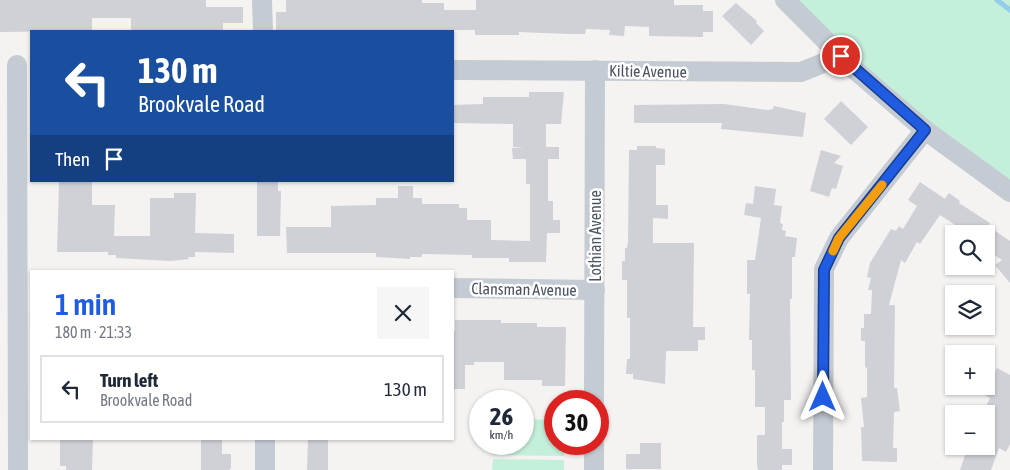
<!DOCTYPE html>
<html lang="en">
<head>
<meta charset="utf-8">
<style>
	:root { --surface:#fff; --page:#f6f6f7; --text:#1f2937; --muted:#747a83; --line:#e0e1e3; --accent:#205ce1 }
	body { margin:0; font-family:"Asap Condensed",sans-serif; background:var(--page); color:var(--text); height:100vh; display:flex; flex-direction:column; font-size:19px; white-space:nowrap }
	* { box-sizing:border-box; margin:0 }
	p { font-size:16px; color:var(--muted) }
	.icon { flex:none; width:28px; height:28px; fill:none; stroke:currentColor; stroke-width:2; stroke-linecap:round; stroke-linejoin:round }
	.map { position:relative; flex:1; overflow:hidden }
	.drawer { position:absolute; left:30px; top:270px; width:424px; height:170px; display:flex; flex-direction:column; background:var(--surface); border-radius:0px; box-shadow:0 1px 4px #0004 }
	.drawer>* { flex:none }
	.hud { position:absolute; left:30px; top:30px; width:424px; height:152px; border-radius:0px; box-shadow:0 1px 4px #0004; background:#1a4fa0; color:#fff; overflow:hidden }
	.buttons { position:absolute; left:945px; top:225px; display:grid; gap:10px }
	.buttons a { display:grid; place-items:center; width:50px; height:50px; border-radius:0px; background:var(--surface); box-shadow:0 1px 4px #0004; font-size:25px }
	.speed { position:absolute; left:469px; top:390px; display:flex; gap:10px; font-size:25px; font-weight:700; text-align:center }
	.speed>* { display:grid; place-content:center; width:65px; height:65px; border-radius:50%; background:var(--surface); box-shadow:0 1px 4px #0004; line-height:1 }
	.speed small { font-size:12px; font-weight:400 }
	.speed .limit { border:8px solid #d22; background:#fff; color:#111 }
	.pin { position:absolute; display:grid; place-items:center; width:42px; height:42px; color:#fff; margin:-21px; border:2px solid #fff; border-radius:50%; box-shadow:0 1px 5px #0007 }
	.me { position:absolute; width:55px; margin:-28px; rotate:0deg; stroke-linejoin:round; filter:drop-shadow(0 0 4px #0008) }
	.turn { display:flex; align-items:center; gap:18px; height:105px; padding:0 25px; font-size:22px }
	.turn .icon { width:65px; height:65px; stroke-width:2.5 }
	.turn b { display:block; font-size:35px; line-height:42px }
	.then { display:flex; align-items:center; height:48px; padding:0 25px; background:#0003; gap:10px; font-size:19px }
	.round { display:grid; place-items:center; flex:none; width:52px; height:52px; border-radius:0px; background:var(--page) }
	.head { display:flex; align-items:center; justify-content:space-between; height:85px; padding:0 25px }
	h1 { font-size:30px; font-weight:600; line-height:38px; color:var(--accent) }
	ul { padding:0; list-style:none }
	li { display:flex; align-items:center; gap:15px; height:68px; margin:0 10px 8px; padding:0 15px; border:2px solid var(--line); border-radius:0px }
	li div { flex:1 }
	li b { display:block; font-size:19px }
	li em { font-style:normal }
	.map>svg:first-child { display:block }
</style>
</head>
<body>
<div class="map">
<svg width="1010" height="470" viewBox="0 0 1010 470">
	<rect width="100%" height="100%" fill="#f4f3f2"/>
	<g fill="#c4efda">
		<path d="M 791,0 L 1010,0 L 1010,191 L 841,56 Z"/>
		<path d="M 523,419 L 555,420 L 555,444 L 564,444 L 564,456 L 493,455 L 493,444 L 522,444 Z"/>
		<path d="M 493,459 L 564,460 L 564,470 L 492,470 Z"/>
	</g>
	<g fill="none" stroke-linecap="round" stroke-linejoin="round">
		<path stroke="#92cdeb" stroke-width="5" d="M 997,0 L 1010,10"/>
	</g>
	<g fill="#cfd1d6">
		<path d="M 0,0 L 206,0 L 206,7 L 243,7 L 243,23 L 223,23 L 223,31 L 131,31 L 131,18 L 92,18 L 92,31 L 0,32 Z"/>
		<path d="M 286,0 L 422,0 L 422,3 L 444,3 L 444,10 L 476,10 L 476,0 L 674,0 L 674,5 L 703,5 L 703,11 L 713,11 L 713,32 L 703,32 L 703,37 L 649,36 L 649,27 L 625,26 L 624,36 L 609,35 L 610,30 L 586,29 L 585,34 L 569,34 L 519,32 L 519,35 L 475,35 L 475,30 L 276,31 L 276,12 L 286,12 Z"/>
		<path d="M 736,3 L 757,21 L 756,23 L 764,31 L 751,45 L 722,16 Z"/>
		<path d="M 529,92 L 564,92 L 561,124 L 546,124 L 546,147 L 559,147 L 559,159 L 548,159 L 548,201 L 553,201 L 553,220 L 560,220 L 560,233 L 547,233 L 546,262 L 509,262 L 509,258 L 472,258 L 472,255 L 422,254 L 422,257 L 410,257 L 410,259 L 376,257 L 376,253 L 287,253 L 286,227 L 331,227 L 331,206 L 376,205 L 376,198 L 398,198 L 398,186 L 413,186 L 413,198 L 422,198 L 422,204 L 459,204 L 459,208 L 467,208 L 467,220 L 491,220 L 491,240 L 530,241 L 530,184 L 526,184 L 526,159 L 513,159 L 512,148 L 524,148 L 513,147 L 513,124 L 452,123 L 452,105 L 483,104 L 483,97 L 529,97 Z"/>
		<path d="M 841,101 L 868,127 L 851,145 L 824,119 Z"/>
		<path d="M 724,104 L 768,110 L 773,109 L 774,106 L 806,113 L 803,137 L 721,129 L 722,123 L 634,123 L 634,105 Z"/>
		<path d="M 637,146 L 656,146 L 656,148 L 665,149 L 665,165 L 656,165 L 656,205 L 668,205 L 668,219 L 653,218 L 653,243 L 694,243 L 693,327 L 705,327 L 705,340 L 698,340 L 698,351 L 666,351 L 665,384 L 633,379 L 633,374 L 626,374 L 627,359 L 630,359 L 630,318 L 627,318 L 627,280 L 622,280 L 622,261 L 625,261 L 625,248 L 627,248 L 628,242 L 629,150 L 637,150 Z"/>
		<path d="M 821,150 L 841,156 L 834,163 L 843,166 L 836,189 L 832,188 L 829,197 L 810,191 Z"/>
		<path d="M 59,181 L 92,181 L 92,205 L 115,205 L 114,236 L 150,236 L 150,198 L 174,198 L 174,193 L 196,193 L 195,233 L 234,234 L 234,253 L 195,252 L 195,257 L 188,257 L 189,259 L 171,261 L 116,258 L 116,255 L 108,255 L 108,252 L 57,252 Z"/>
		<path d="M 257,182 L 278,182 L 278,191 L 281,191 L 280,236 L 257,236 Z"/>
		<path d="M 920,182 L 945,199 L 949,193 L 960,201 L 959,203 L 990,223 L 988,226 L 1010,241 L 1010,283 L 995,265 L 1002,260 L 986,250 L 986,230 L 984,234 L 969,234 L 940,215 L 920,244 L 917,242 L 905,263 L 901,260 L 889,305 L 895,305 L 894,388 L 897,388 L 900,411 L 894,412 L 893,448 L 897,448 L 897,462 L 862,461 L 861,427 L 864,427 L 861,398 L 867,397 L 867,368 L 865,367 L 865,341 L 861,341 L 861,328 L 864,328 L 864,314 L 871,314 L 872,290 L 868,290 L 871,278 L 867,277 L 870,263 L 891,229 L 896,231 L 899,226 L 903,229 L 917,206 L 908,200 Z"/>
		<path d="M 755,186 L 776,189 L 774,205 L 782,206 L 780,223 L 783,224 L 782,230 L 786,231 L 785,236 L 797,238 L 795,257 L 792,257 L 792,299 L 790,299 L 791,400 L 784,400 L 784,422 L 782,422 L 782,449 L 792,449 L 792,465 L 782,465 L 782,470 L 758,470 L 757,465 L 757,435 L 765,435 L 765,407 L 755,407 L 755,370 L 752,370 L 752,340 L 749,340 L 750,294 L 747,294 L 747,260 L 755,260 L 761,218 L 744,215 L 746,203 L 753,204 Z"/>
		<path d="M 455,320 L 501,320 L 501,323 L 537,323 L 537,327 L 566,327 L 565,386 L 542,386 L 542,380 L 504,380 L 504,362 L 474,362 L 474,365 L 465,365 L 465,389 L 452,389 L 452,331 L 455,331 Z"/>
		<path d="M 997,368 L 1010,375 L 1010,444 L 1006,452 L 999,448 L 991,470 L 960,470 L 968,446 L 986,446 L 986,414 L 982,414 L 990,398 L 983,394 Z"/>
		<path d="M 60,439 L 93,439 L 92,470 L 66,470 L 66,466 L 60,466 Z"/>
		<path d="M 201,439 L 222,439 L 222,454 L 231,454 L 231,468 L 229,470 L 201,470 Z"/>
		<path d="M 308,439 L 328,439 L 328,470 L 307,470 Z"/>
		<path d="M 640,443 L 661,443 L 661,469 L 626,469 L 626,454 L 640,454 Z"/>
	</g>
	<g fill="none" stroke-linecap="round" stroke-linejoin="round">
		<g stroke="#c4cbd3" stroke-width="20">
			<path d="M 262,0 L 263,31"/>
			<path d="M 785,0 L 855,70 L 925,130 L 1010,192"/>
			<path d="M 17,65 L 18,470"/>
			<path d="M 452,70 L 801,72 L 841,56"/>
			<path d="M 452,288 L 595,290"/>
			<path d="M 594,401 L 595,70"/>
			<path d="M 265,470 L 265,439"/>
			<path d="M 594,470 L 594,444"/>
			<path d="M 823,470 L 824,269 L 839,238 L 925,130"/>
		</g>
	</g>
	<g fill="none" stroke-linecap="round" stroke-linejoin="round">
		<defs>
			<path id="route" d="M 823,397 L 824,270 L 839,238 L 925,130 L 841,56"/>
		</defs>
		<use href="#route" stroke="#153c92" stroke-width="12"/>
		<use href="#route" stroke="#205ce1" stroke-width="9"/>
		<path stroke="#f59e0b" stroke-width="9" d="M 833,251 L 839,238 L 882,185"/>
	</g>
	<g text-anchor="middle" stroke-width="5" stroke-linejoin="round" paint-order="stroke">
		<g font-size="16" fill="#4a5360" stroke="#fff">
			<text transform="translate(648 71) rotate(1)" y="6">Kiltie Avenue</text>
			<text transform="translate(595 236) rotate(-90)" y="6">Lothian Avenue</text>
			<text transform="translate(524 289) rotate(1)" y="6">Clansman Avenue</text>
		</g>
	</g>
</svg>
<div class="buttons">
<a><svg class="icon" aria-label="search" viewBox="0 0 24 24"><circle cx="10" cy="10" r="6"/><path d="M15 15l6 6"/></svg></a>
<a><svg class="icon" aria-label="layers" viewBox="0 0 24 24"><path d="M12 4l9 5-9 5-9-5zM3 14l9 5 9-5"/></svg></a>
<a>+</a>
<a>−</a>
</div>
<div class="speed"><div>26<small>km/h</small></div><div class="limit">30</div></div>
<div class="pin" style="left:841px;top:56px;background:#d93025"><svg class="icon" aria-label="arrive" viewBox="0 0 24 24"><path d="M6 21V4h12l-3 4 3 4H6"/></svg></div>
<svg class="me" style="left:823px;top:397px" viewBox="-20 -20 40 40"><path d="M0-17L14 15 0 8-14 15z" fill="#205ce1" stroke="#fff" stroke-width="4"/></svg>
<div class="hud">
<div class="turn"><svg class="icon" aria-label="left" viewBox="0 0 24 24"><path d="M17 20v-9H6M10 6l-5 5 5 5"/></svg><div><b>130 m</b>Brookvale Road</div></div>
<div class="then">Then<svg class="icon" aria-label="arrive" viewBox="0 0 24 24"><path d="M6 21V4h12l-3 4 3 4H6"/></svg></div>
</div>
<section class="drawer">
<div class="head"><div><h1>1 min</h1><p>180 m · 21:33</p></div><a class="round"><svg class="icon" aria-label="close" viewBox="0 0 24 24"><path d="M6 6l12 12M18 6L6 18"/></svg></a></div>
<ul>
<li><svg class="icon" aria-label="left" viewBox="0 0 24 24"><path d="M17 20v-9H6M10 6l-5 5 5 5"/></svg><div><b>Turn left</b><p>Brookvale Road</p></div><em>130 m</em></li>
</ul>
</section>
</div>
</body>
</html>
